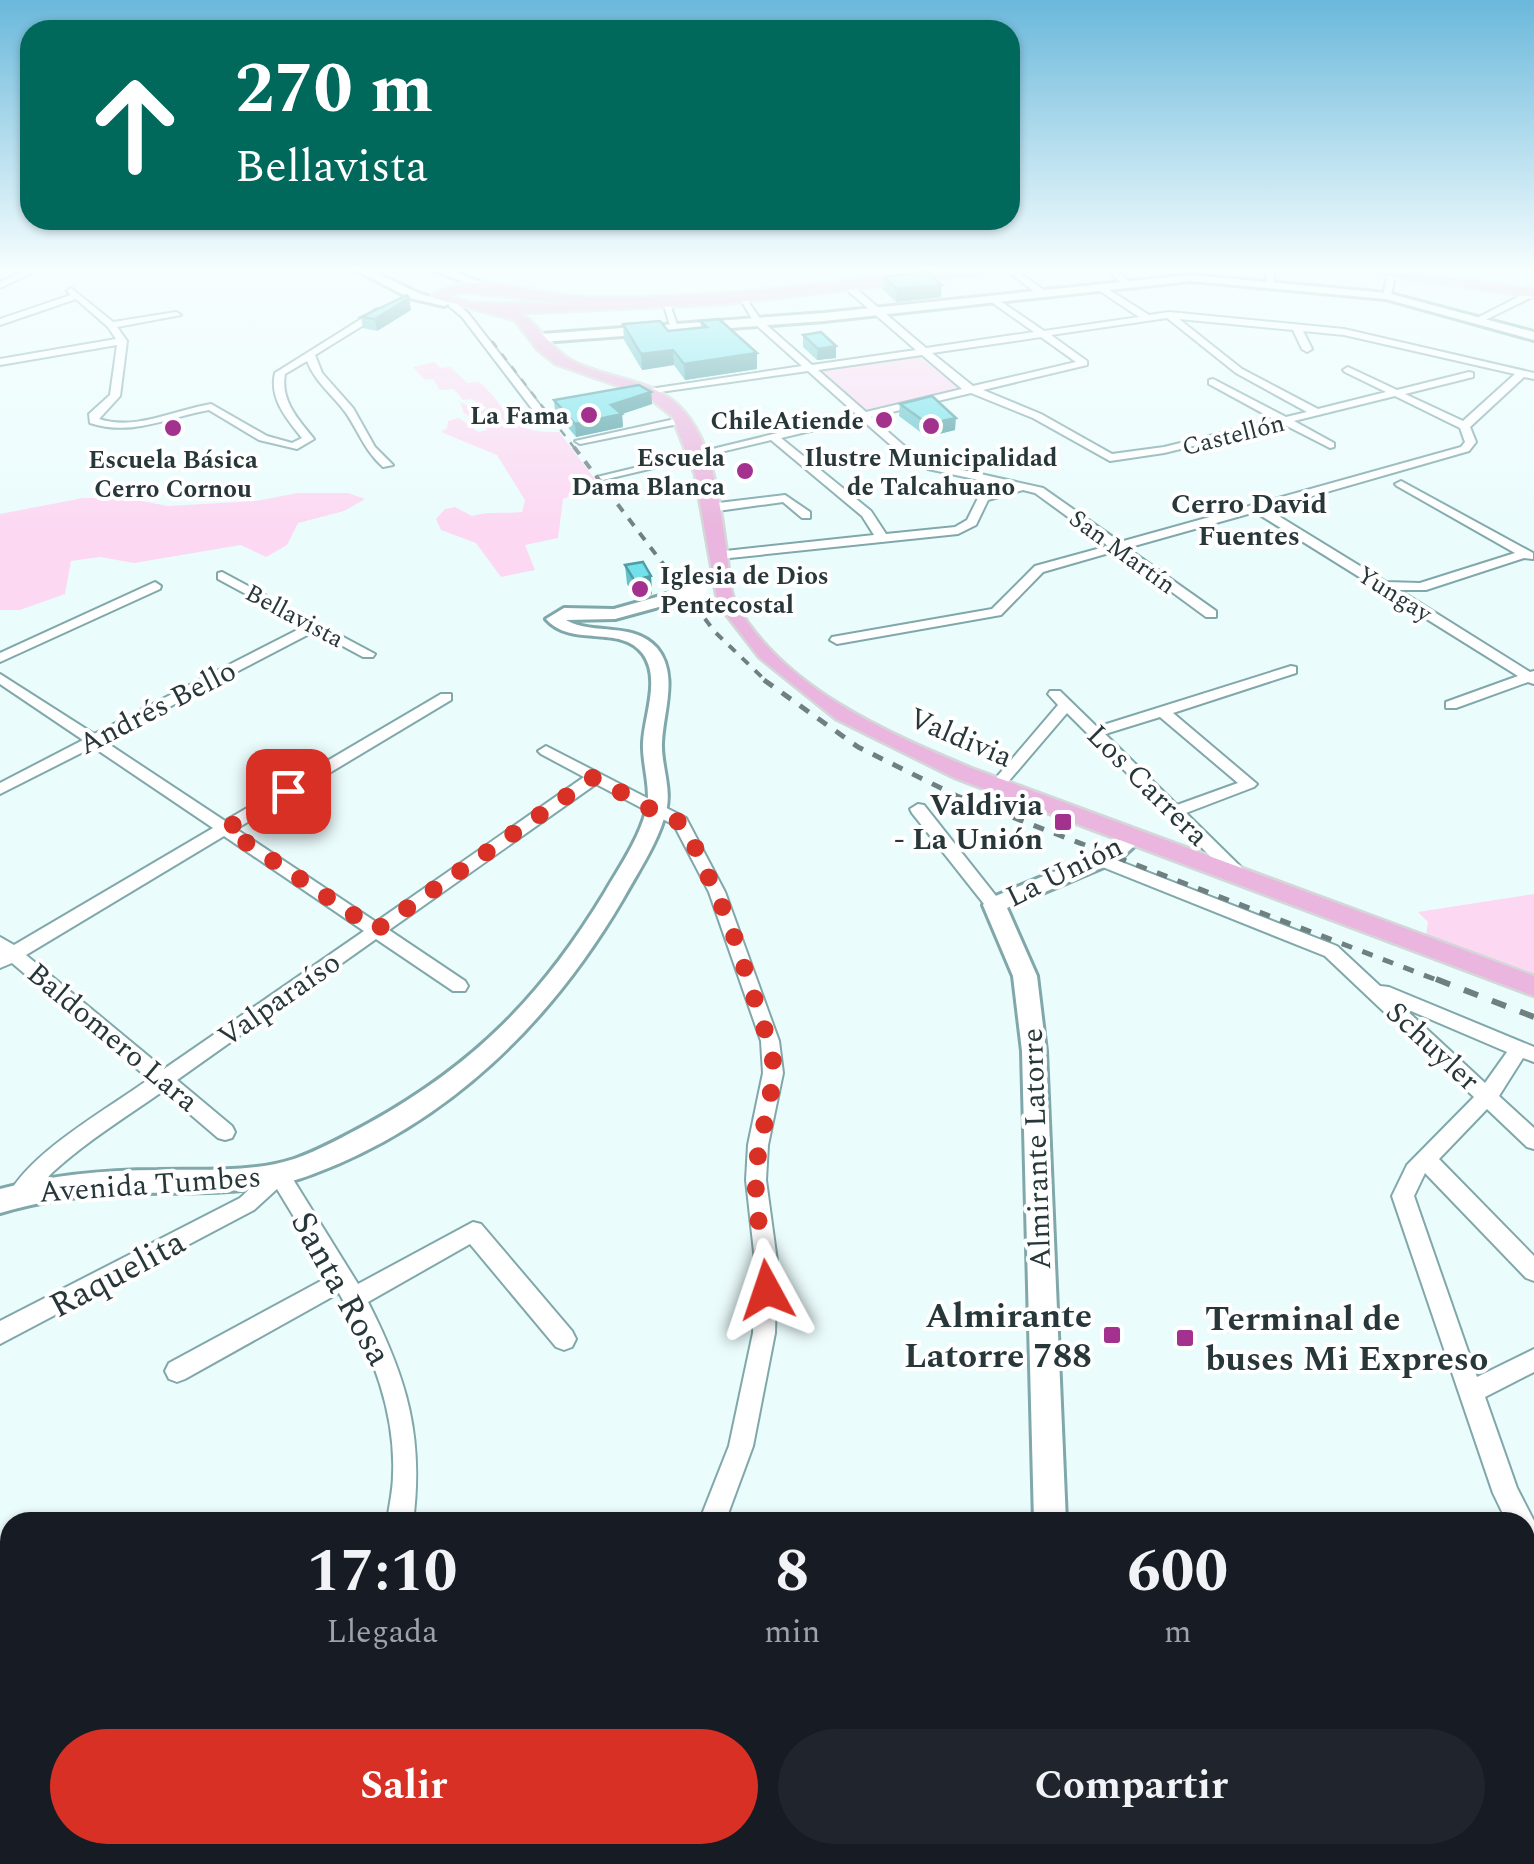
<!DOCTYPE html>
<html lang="es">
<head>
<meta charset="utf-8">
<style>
	:root { --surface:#171b24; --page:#20242c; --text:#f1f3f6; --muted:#9ea1a6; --accent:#d93025 }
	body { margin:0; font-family:Spectral,serif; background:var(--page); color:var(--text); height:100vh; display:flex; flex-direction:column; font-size:38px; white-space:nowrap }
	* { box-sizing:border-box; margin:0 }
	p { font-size:32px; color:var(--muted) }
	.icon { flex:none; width:55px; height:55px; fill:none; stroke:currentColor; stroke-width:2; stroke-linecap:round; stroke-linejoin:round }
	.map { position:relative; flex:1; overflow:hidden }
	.sheet { position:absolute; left:0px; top:1512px; width:1535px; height:352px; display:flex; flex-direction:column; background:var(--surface); border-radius:30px 30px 0 0; box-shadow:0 2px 8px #0004 }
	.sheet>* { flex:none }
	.hud { position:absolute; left:20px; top:20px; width:1000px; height:210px; border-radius:30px; box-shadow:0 2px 8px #0004; background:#00695c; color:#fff; overflow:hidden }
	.pin { position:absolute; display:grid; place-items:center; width:85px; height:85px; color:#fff; margin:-42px; border-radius:20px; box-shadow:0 5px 15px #0006 }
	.me { position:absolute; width:110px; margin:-55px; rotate:355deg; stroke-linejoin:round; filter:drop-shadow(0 0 8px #0008) }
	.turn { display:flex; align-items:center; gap:35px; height:210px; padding:0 50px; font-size:45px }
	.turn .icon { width:130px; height:130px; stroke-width:2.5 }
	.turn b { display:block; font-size:70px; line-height:85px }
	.eta { display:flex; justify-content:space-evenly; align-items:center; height:170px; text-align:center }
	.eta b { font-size:60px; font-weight:700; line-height:70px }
	.action { display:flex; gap:20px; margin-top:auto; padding:20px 50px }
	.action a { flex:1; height:115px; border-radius:60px; background:var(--accent); color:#fff; font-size:40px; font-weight:700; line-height:115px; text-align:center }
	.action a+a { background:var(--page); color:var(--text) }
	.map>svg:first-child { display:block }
</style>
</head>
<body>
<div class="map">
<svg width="1534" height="1864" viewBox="0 0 1534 1864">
	<rect width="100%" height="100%" fill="#ebfcfd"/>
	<g fill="#fcd8f2">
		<path d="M 917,355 L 960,389 L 866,410 L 819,373 L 824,368 Z"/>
		<path d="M 435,362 L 440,368 L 450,367 L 467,383 L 479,382 C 511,407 501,434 559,432 L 604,491 L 588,490 L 563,499 L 558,538 L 525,545 L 535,570 L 501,577 L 476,543 L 441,530 L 436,519 L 445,509 L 455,507 L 472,516 C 488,511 505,514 522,512 L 525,500 L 497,455 L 441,432 L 447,428 L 448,421 L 459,418 L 478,432 L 488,430 L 464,413 L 460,402 L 478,411 L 487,408 L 471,399 L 463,400 L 454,389 L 440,390 L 433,379 L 425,380 L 413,367 Z"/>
		<path d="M 298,493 L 348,493 L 365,499 L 344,511 L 298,523 L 287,545 L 266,557 L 241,545 L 134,563 L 100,557 L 71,561 L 65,594 L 20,610 L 0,610 L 0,514 L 83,498 L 125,498 L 168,506 L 256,501 Z"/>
		<path d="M 1534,894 L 1534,975 L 1426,935 L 1428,922 L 1418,912 Z"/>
		<path d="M 824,1855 L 1023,1855 L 1022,1864 L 817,1864 Z"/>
	</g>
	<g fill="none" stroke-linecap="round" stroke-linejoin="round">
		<defs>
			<g id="street">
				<path d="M 30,268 L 42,268 L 0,288 L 0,282 Z"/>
				<path d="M 1013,268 L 1045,291 L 1045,295 L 1039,295 L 1010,273 Z"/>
				<path d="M 1104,268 L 1114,268 L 1132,284 L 1125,286 Z"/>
				<path d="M 1267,268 L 1275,268 L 1273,286 L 1266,284 Z"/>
				<path d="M 1389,268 L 1396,270 L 1391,296 L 1387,299 L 1383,296 Z"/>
				<path d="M 1100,284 L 1149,315 L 1169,312 L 1344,329 L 1534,373 L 1534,379 L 1524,377 L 1470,427 L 1476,442 L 1469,451 L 1267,509 L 1386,582 L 1420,583 L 1515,553 L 1397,486 L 1395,484 L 1401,481 L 1533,553 L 1533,559 L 1524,558 L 1426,590 L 1399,590 L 1530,672 L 1534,671 L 1534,684 L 1528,682 L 1456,708 L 1446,708 L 1446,702 L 1518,676 L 1255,512 L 1127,548 L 1216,611 L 1216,617 L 1206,617 L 1116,551 L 1043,572 L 1001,615 L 837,644 L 830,640 L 832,637 L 992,609 L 1035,566 L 1108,546 L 1035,493 L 1023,490 L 988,500 L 976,525 L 958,534 L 720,559 L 716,558 L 716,552 L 874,535 L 862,516 L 771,440 L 603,480 L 597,477 L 856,414 L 808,371 L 646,394 L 646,390 L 650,389 L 802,366 L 755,324 L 739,297 L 745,297 L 761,320 L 812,365 L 916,350 L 847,290 L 847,286 L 853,286 L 926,348 L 1034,332 L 990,301 L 993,296 L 1044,331 L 1139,317 L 1097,289 ZM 1167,318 L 1236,373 L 1307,412 L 1286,417 L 1213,379 L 1209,380 L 1209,384 L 1275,420 L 1164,447 L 1112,454 L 1041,414 L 983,390 L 1087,365 L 1087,361 L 1051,335 ZM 1179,319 L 1293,330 L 1302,349 L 1307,352 L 1312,349 L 1303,331 L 1344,335 L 1515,374 L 1463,421 L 1405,394 L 1473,377 L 1473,373 L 1469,372 L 1397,390 L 1348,367 L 1343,370 L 1345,372 L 1386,392 L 1318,409 L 1242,369 ZM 1041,337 L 1076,362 L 973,386 L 932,353 ZM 922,355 L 962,389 L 866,412 L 818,370 ZM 971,393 L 1033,418 L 1110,461 L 1164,453 L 1283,424 L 1330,448 L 1334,447 L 1334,443 L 1294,421 L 1395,396 L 1460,428 L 1465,442 L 1461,447 L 1120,542 L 1043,488 L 936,464 L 909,450 L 871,417 ZM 861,419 L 901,454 L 928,469 L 1011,487 L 979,496 L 967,520 L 955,527 L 886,534 L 871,511 L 781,438 Z"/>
				<path d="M 71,288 L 113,322 L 176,312 L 181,315 L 117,327 L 127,341 L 120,396 L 99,419 C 136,431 174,410 211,404 L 267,436 L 292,443 L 302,438 C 287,419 269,399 275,373 L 377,309 L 383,309 L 383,313 L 315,355 L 322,373 L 353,408 L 375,447 L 393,465 L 383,467 C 365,451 359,432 346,413 C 333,395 315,382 307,361 L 285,374 C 280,401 299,420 314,439 L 297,449 L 259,440 L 209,410 C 168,417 133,437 90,423 L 89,414 L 110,395 L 117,345 L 0,365 L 0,359 L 116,339 L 108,327 L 76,299 L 0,325 L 0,319 L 71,295 L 67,291 Z"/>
				<path d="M 1530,291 L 1534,291 L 1534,296 L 1481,322 L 1473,320 Z"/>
				<path d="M 449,302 L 455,302 L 468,313 L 549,417 L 549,421 L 535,424 L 534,422 L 539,418 L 462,317 L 449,306 Z"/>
				<path d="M 663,302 L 670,304 L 679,331 L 671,329 Z"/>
				<path d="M 684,417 L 688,418 L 688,422 L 580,444 L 575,441 Z"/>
				<path d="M 785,495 L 810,512 L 810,518 L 802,518 L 783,502 L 710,512 L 704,508 L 710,504 Z"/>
				<path d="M 222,572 L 375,654 L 373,657 L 363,657 L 315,631 L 104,741 L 225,821 L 441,694 L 451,694 L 451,700 L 236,829 L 376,922 L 584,777 L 541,754 L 538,751 L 546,746 L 686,818 L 725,892 L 779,1041 L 783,1073 L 768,1145 L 766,1180 L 777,1261 L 775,1333 L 753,1446 L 725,1522 L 699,1522 L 729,1446 L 753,1333 L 755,1261 L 746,1180 L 748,1145 L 763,1073 L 761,1041 L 709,892 L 674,825 L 596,784 L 389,930 L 465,981 L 468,986 L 465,991 L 453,991 L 376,939 L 177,1080 L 232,1126 L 235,1132 L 232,1138 L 225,1140 L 218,1138 L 163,1091 C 126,1117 87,1141 54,1171 C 41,1182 32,1207 13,1200 L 9,1194 C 32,1151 109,1108 149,1079 L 12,963 L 0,968 L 0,937 L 14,945 L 213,828 L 93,747 L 0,794 L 0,783 L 83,740 L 0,684 L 0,674 L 94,734 L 305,626 L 218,579 L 218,573 ZM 224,836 L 364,931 L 164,1069 L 26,955 Z"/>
				<path d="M 155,582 L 161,586 L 160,589 L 0,662 L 0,653 Z"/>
				<path d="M 1291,666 L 1296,667 L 1296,673 L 1173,713 L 1257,784 L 1254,787 L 1186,813 L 1246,872 L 1248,876 L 1246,880 L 1234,880 L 1067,713 L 1002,789 L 997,791 L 989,786 L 1058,705 L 1048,694 L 1050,691 L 1060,691 L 1097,727 ZM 1160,717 L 1238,783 L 1177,805 L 1105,734 Z"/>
				<path d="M 918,804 L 924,805 L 1000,901 L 1003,905 L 1000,909 L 988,909 L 912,813 L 910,809 Z"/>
				<path d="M 1101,854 L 1337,946 L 1380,986 L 1389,987 L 1534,1047 L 1534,1062 L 1523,1058 L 1499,1096 L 1534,1128 L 1534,1149 L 1527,1147 L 1487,1109 L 1439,1159 L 1534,1256 L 1534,1281 L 1526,1278 L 1425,1173 L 1414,1196 L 1477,1377 L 1534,1349 L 1534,1372 L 1485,1397 L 1517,1488 L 1534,1521 L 1534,1557 L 1525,1553 L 1525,1522 L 1507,1522 L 1493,1493 L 1392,1196 L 1407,1165 L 1474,1097 L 1325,956 L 1095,864 L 1093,860 L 1095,856 ZM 1404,1008 L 1507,1052 L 1485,1083 Z"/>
				<path d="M 279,1165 L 286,1168 L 358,1284 L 473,1222 L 481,1224 L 572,1331 L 576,1339 L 572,1347 L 564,1350 L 556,1347 L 470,1244 L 368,1302 C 407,1379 424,1436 413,1522 L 387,1522 C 389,1506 393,1490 393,1475 C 396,1411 370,1347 339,1293 L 185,1379 L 177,1382 L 169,1379 L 165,1371 L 169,1363 L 330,1276 L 277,1189 L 254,1210 L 0,1344 L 0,1321 L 240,1198 L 272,1168 Z"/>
				<path d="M 0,1562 L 10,1566 L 10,1595 L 0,1591 Z"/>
				<path d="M 0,1744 L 10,1748 L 10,1779 L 0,1775 Z"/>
				<path d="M 86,1855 L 116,1855 L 112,1864 L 82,1864 Z"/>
				<path d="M 280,1855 L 310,1855 L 307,1864 L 277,1864 Z"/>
				<path d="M 461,1855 L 491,1855 L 489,1864 L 459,1864 Z"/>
				<path d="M 644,1855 L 674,1855 L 672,1864 L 642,1864 Z"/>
			</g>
			<g id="secondary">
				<path d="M 352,268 L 366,268 L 418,293 L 450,303 L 444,306 L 410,298 Z"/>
				<path d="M 427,268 L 444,268 L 504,291 L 494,293 Z"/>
				<path d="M 1191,275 L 1387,293 L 1534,332 L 1534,340 L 1386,299 L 1191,281 L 824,321 L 542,342 L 536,338 L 542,334 L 824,313 Z"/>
				<path d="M 671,593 L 677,594 L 677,602 L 615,619 L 566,620 C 594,636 633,621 657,648 C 679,675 663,712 662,743 C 661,765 672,789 666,811 C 659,841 638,872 623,899 C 551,1022 449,1123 313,1174 C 256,1196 194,1192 134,1193 C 88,1194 44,1200 0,1213 L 0,1189 C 52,1175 103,1170 158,1170 C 202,1169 251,1173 294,1159 C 320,1150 345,1136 369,1123 C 475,1064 542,996 605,892 C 619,868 639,839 646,811 C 652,790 642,765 643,743 C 644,716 661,679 643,654 C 621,624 571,648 546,619 L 564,608 L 614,609 Z"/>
				<path d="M 1134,830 L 1144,837 L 1118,861 L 1007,908 L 1037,976 L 1046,1051 L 1066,1522 L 1034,1522 L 1022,1051 L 1013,976 L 983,905 L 986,900 L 1104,851 Z"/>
				<rect x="1044" y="1855" width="38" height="9"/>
			</g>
			<g id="primary">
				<path d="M 956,268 L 1043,268 L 722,304 L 519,313 C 535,319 550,350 574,362 C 603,377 638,378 666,396 C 714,426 719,504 727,554 C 729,571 729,592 737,606 C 785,689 887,733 971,768 L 1534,976 L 1534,996 L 955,778 L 836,719 L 759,657 L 718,604 L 695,474 L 672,416 L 647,396 L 556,364 L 538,350 L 515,320 L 431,297 C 469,266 536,296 580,297 C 706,301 832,282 956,268 ZM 466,292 L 572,304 L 471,303 L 448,296 Z"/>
				<path d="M 1330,268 L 1368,268 L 1534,289 L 1534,297 Z"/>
			</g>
		</defs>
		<use href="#street" stroke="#80a8ab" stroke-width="4"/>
		<use href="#secondary" stroke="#80a8ab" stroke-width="6"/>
		<use href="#primary" stroke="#d4d7d8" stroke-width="5"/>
		<use href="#street" fill="#fff" fill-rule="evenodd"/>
		<use href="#secondary" fill="#fff" fill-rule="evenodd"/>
		<use href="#primary" fill="#eab5de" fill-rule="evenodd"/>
		<path stroke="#708082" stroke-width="2.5" stroke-dasharray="8 8" stroke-linecap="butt" d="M 492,341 L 576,450"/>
		<path stroke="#708082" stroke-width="4" stroke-dasharray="9 9" stroke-linecap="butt" d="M 574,447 L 715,632 L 767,682"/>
		<path stroke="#708082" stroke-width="5" stroke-dasharray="11 11" stroke-linecap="butt" d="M 764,680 L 858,747 L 957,796 L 1442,982"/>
		<path stroke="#708082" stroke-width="6" stroke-dasharray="15 15" stroke-linecap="butt" d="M 1436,979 L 1534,1017"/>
		<defs>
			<path id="secondary-bridge" d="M 671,598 L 699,591"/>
		</defs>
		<use href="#secondary-bridge" stroke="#80a8ab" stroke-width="20" stroke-linecap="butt"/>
		<use href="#secondary-bridge" stroke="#fff" stroke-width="16"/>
	</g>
	<g fill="#63c2ca">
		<path d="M 884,277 L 941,297 L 896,302 L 883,290 Z"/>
		<path d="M 411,310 L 377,331 L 363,328 L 361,317 Z"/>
		<path d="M 700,321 L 757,353 L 757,369 L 685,380 L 674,365 L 642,370 L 624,340 L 623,324 L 668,331 L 701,327 Z"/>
		<path d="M 803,335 L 836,358 L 817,360 L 803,347 Z"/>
		<path d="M 651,392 L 652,404 L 622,414 L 623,427 L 576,437 L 555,412 L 554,400 Z"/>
		<path d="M 900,404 L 955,430 L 927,437 L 899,416 Z"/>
		<path d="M 625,565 L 651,576 L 652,594 L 635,598 L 627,584 Z"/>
	</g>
	<g fill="#509ea4">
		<path d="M 942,285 L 941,297 L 896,302 L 897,289 Z"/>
		<path d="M 409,298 L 411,310 L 377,331 L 375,319 Z"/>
		<path d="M 836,346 L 836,358 L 817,360 L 818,349 Z"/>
		<path d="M 673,350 L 674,365 L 642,370 L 641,354 Z"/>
		<path d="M 757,353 L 757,369 L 685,380 L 684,364 Z"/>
		<path d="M 651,392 L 652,404 L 622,414 L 623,427 L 576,437 L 575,424 L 611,405 Z"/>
		<path d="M 956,418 L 955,430 L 927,437 L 928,424 Z"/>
		<path d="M 651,576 L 652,594 L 635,598 L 634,580 Z"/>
	</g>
	<g fill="#73e1eb" stroke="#509ea4" stroke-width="2.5">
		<path d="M 928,272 L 942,285 L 897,289 L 884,277 Z"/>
		<path d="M 407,295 L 409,298 L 375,319 L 361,317 Z"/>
		<path d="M 719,319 L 757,353 L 684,364 L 673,350 L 641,354 L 623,324 L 660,321 L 668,331 L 707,327 L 700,321 Z"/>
		<path d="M 821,332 L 836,346 L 818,349 L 803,335 Z"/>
		<path d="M 639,385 L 651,392 L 611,405 L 622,414 L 575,424 L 554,400 Z"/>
		<path d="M 932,396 L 956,418 L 928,424 L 900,404 Z"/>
		<path d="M 643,562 L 651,576 L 634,580 L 625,565 Z"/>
	</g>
	<linearGradient id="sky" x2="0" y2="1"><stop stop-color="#6ab8db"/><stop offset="0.51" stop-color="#f6fefe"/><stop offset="1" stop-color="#f6fefe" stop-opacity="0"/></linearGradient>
	<rect width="1534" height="529" fill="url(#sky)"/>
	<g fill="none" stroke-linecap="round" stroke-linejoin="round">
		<path stroke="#d93025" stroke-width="18" stroke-dasharray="0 32.4" d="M 288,791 L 226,829 L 376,930 L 594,777 L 656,812 L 673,816 L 689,834 L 730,924 L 772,1052 C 778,1092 758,1133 756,1174 C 754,1212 765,1251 767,1290"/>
	</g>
	<g fill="#a3328e" stroke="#fff" stroke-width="4">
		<circle cx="589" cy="415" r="10"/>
		<circle cx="884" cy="420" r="10"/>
		<circle cx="931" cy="426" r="10"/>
		<circle cx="173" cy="428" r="10"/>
		<circle cx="745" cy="471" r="10"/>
		<circle cx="640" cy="589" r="10"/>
		<rect x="1053" y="812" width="20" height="20" rx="5"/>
		<rect x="1102" y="1325" width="20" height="20" rx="5"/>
		<rect x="1175" y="1328" width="20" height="20" rx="5"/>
	</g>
	<g text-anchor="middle" stroke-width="8" stroke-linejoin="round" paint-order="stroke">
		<g font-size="25" font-weight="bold" fill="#28383a" stroke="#fff" text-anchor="end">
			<text x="569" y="424">La Fama</text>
			<text x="864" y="429">ChileAtiende</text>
			<text x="725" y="466">Escuela<tspan x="725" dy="29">Dama Blanca</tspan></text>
			<text x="931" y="466" text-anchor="middle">Ilustre Municipalidad<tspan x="931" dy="29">de Talcahuano</tspan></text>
			<text x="173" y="468" text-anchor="middle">Escuela Básica<tspan x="173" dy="29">Cerro Cornou</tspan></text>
			<text x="660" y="584" text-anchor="start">Iglesia de Dios<tspan x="660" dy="29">Pentecostal</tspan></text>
		</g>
		<g font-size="25" fill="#28383a" stroke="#fff">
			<text transform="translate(1233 434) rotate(-14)" y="9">Castellón</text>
			<text transform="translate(1123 551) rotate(36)" y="9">San Martín</text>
			<text transform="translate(1395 593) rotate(32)" y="9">Yungay</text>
			<text transform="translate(295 615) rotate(28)" y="9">Bellavista</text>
		</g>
		<g font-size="28" font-weight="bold" fill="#28383a" stroke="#fff">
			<text x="1249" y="513">Cerro David<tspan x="1249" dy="32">Fuentes</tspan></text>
		</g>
		<g font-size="30" fill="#28383a" stroke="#fff">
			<text transform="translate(157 707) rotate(-27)" y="10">Andrés Bello</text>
			<text transform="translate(961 737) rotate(23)" y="10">Valdivia</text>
			<text transform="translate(1148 785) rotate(45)" y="10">Los Carrera</text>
			<text transform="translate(1064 871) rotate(-26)" y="10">La Unión</text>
			<text transform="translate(279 999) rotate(-35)" y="10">Valparaíso</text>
			<text transform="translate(113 1037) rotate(40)" y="10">Baldomero Lara</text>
			<text transform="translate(1433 1046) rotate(43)" y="10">Schuyler</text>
			<text transform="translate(1036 1149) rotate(-92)" y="10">Almirante Latorre</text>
			<text transform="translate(150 1184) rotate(-4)" y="10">Avenida Tumbes</text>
		</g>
		<g font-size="30" font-weight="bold" fill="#28383a" stroke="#fff" text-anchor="end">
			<text x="1043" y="815">Valdivia<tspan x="1043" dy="34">- La Unión</tspan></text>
		</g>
		<g font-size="35" fill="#28383a" stroke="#fff">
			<text transform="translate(117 1273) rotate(-28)" y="12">Raquelita</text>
			<text transform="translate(342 1288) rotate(61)" y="12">Santa Rosa</text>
		</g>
		<g font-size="35" font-weight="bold" fill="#28383a" stroke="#fff" text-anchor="end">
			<text x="1092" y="1327">Almirante<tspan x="1092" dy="40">Latorre 788</tspan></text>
			<text x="1205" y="1330" text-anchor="start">Terminal de<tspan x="1205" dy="40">buses Mi Expreso</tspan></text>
		</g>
	</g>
</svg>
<div class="pin" style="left:288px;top:791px;background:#d93025"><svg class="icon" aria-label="arrive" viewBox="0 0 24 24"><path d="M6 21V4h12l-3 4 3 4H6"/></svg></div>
<svg class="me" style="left:767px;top:1290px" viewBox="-20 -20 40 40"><path d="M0-17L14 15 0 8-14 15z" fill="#d93025" stroke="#fff" stroke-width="4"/></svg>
<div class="hud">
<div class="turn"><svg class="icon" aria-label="ahead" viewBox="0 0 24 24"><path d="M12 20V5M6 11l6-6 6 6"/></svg><div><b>270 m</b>Bellavista</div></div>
</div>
<section class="sheet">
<div class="eta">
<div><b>17:10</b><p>Llegada</p></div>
<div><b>8</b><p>min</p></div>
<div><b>600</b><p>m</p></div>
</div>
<div class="action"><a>Salir</a><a>Compartir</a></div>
</section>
</div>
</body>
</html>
